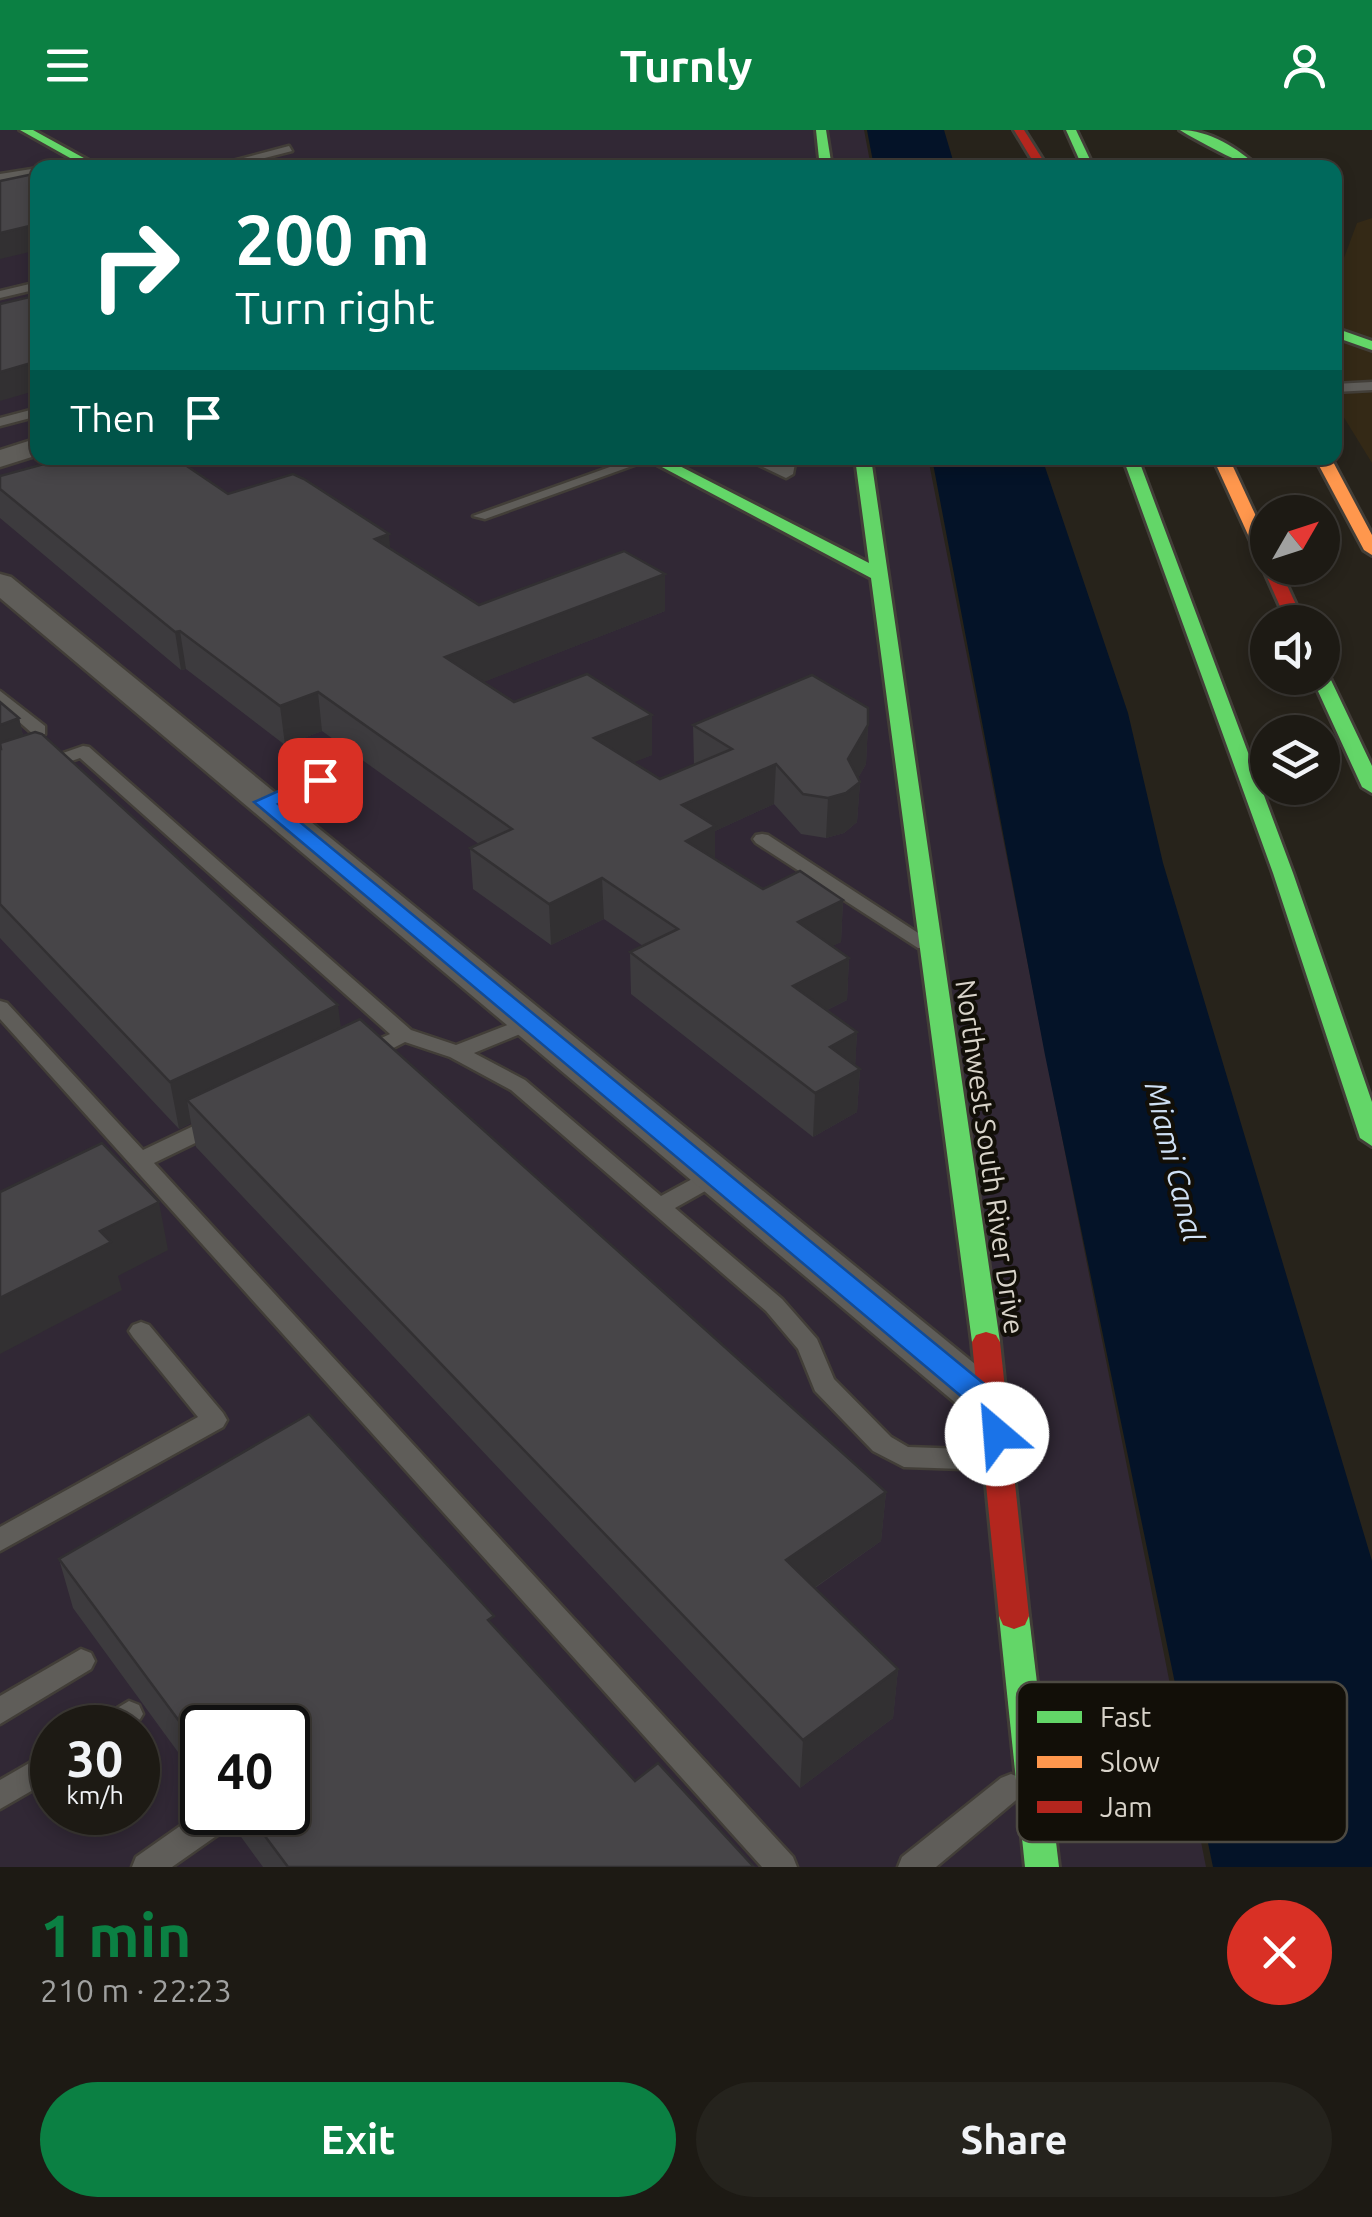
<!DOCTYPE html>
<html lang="en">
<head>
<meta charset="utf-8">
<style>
	:root { --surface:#1d1a14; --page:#25231d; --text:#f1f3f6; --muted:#a0a1a0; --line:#3b3834; --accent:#0b8043 }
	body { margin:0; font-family:Ubuntu,sans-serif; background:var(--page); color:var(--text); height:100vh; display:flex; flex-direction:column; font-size:38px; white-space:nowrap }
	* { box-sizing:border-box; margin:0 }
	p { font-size:32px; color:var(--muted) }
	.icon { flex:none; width:55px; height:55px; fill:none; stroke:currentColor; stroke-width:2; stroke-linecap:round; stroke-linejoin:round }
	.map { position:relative; height:1737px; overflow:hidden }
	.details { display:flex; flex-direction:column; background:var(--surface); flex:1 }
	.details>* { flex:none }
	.guide { position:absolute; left:30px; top:30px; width:1312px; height:305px; border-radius:20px; box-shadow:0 5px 15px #0003,0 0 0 2px var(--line); background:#00695c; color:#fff; overflow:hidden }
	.needle { width:65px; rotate:51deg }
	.fabs { position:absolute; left:1250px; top:365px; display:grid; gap:20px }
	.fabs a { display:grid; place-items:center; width:90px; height:90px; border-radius:50%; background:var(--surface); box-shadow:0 5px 15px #0003,0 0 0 2px var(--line); font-size:50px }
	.speed { position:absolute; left:30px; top:1575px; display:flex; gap:20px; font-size:50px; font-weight:700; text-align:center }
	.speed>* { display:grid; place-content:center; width:130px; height:130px; border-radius:50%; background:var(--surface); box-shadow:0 5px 15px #0003,0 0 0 2px var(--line); line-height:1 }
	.speed small { font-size:25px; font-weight:400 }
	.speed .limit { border:5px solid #111; border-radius:15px; background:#fff; color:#111 }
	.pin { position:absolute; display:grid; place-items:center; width:85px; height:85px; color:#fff; margin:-42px; border-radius:20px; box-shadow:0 5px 15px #0006 }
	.me { position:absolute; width:110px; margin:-55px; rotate:333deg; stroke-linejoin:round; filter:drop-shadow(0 0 8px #0008) }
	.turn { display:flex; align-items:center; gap:35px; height:210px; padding:0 40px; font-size:45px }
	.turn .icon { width:130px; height:130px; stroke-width:2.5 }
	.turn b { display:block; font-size:70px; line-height:85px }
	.then { display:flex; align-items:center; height:95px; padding:0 40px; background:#0003; gap:20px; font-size:38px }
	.round { display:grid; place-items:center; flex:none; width:105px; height:105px; border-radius:52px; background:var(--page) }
	.summary { display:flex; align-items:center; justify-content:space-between; height:170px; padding:0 40px }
	h1 { font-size:60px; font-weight:600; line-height:75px; color:var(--accent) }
	.button { display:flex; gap:20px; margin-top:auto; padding:20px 40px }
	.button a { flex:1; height:115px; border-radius:60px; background:var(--accent); color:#fff; font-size:40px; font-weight:600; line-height:115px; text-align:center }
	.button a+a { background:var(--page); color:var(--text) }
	header { display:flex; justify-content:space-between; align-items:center; height:130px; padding:0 40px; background:var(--accent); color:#fff; font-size:45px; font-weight:600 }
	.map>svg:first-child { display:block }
</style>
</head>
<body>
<header><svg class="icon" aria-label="menu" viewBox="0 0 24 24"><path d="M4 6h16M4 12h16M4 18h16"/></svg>Turnly<svg class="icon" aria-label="person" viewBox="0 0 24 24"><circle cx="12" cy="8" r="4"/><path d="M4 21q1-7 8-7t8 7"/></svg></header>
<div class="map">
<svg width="1372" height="1737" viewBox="0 0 1372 1737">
	<rect width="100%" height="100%" fill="#27231b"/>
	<path fill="#342916" d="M 1372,88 L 1372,333 L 1335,273 L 1335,152 L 1357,93 Z"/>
	<path fill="#312835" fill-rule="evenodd" d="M 0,0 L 864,0 L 871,37 L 38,38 L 38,328 L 928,328 L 1206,1737 L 0,1737 ZM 52,1598 L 138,1598 L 138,1682 L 52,1682 ZM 202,1598 L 288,1598 L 288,1682 L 202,1682 Z"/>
	<g fill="#041328">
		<path d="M 867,0 L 944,0 L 955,37 L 874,37 Z"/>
		<path d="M 932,328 L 1042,328 L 1128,583 L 1163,733 L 1372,1431 L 1372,1737 L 1213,1737 L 1045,925 Z"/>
	</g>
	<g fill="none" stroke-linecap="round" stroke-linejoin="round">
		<defs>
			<g id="lane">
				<path d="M 289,16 L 292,21 L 225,38 L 206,38 Z"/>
				<path d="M 85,28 L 89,33 L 51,38 L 52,36 Z"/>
				<path d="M 38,38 L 38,44 L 0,50 L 0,44 Z"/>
				<path d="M 38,152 L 38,159 L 0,168 L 0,161 Z"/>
				<path d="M 1372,252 L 1372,260 L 1335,262 L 1335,254 Z"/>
				<path d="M 38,278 L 38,286 L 0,296 L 0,288 Z"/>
				<path d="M 635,328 L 654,328 L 485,389 L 473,386 Z"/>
				<path d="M 744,328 L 761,328 L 781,336 L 783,328 L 796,328 L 793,344 L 786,348 Z"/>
				<path d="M 0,561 L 45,596 L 45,604 L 33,604 L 0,575 Z"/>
				<path d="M 83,616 L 89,617 L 411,900 L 456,915 L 523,889 L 537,889 L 540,893 L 537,897 L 474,923 L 525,950 L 661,1066 L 707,1041 L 723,1041 L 726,1046 L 723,1051 L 675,1078 L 782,1169 L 817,1209 L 834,1249 L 891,1307 L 908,1317 L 993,1320 L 1002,1323 L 1006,1330 L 1002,1337 L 993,1340 L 904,1337 L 873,1321 L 815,1261 L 798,1219 L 766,1181 L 511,960 L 450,927 L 405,912 L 370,930 L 356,930 L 353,925 L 356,920 L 390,904 L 80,628 L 0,656 L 0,645 Z"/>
				<path d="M 349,633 L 355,634 L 358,638 L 355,642 L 270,676 L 258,676 L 255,672 Z"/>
				<path d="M 762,704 L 768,705 L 935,814 L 932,818 L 918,818 L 756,713 L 753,709 L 756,705 Z"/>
				<path d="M 0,871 L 7,873 L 143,1020 L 206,990 L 222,990 L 225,995 L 222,1000 L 154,1033 L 793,1727 L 797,1737 L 762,1737 L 0,889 Z"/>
				<path d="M 141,1192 L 149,1195 L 223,1283 L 227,1290 L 223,1297 L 0,1421 L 0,1397 L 198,1287 L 133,1207 L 129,1201 L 133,1195 Z"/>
				<path d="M 81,1519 L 91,1523 L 95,1531 L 91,1539 L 0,1594 L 0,1566 Z"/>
				<path d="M 129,1571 L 139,1575 L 143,1584 C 134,1603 114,1598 95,1598 L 99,1589 Z"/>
				<path d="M 52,1620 L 52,1649 L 0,1679 L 0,1650 Z"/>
				<path d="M 1011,1644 L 1021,1648 L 1026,1657 L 1021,1666 L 936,1737 L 898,1737 L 902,1727 L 1001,1648 Z"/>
				<path d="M 200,1682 L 222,1682 L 226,1692 L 222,1702 L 172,1737 L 132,1737 L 136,1727 Z"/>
			</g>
			<g id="street">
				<path d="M 38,308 L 38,325 L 0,337 L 0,320 Z"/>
				<path d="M 0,444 L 11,447 L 1013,1265 L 1020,1278 L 1013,1291 L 995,1297 L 977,1291 L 0,468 Z"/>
			</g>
			<g id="fast">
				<path d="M 20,0 L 33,0 L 102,38 L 88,38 Z"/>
				<path d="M 816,0 L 826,0 L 832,38 L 820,38 Z"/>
				<path d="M 1066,0 L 1076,0 L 1094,38 L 1083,38 Z"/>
				<path d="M 1180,0 C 1209,0 1238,18 1259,38 C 1248,38 1192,8 1180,0 Z"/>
				<path d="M 1335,198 L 1372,211 L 1372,220 L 1335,207 Z"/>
				<path d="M 645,328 L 664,328 L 869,433 L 855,328 L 871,328 L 1000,1212 L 996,1219 L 986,1222 L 976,1219 L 972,1212 L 871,448 Z"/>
				<path d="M 1123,328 L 1138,328 L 1293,743 L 1372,972 L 1372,1016 L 1360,1008 L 1273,743 Z"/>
				<path d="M 1322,543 L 1330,548 L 1372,636 L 1372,663 L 1362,657 L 1312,548 L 1322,548 Z"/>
				<path d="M 1014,1473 L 1025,1477 L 1029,1486 L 1059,1737 L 1025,1737 L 999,1486 L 1003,1477 Z"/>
			</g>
			<g id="slow">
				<path d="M 1213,328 L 1229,328 L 1268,412 L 1268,436 L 1260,431 Z"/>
				<path d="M 1315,328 L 1331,328 L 1372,405 L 1372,425 L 1364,420 Z"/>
			</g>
			<g id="jam">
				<path d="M 1014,0 L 1024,0 L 1048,38 L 1037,38 Z"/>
				<path d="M 1265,434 L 1279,438 L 1304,492 L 1287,492 L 1263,438 Z"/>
				<path d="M 986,1202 L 996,1205 L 1000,1212 L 1029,1486 L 1025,1495 L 1014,1499 L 1003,1495 L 999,1486 L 972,1212 L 976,1205 Z"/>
			</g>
		</defs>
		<use href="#lane" stroke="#423e38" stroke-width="5"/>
		<use href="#street" stroke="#423e38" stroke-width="5"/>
		<use href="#fast" stroke="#423e38" stroke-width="6"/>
		<use href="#slow" stroke="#423e38" stroke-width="6"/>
		<use href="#jam" stroke="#423e38" stroke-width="6"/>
		<use href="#lane" fill="#5f5d59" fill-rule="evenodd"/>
		<use href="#street" fill="#5f5d59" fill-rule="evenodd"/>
		<use href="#fast" fill="#63d668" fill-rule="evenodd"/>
		<use href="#slow" fill="#ff974d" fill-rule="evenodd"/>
		<use href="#jam" fill="#b3261e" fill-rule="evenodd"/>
	</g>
	<g fill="#3d3b3e">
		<path d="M 0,346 L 228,364 L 390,419 L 479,475 L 665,444 L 665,481 L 483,552 L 514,572 L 652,625 L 633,632 L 660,649 L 694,635 L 693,595 L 868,595 L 866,634 L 858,648 L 860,652 L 857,692 L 844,703 L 826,708 L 801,704 L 774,674 L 715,701 L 715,729 L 763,759 L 843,770 L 841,812 L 832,816 L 849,828 L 847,870 L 827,880 L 857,902 L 855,936 L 860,939 L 857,982 L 813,1007 L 631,864 L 630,822 L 643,816 L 604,789 L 551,815 L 473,759 L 470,718 L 479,714 L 322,601 L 285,615 L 186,539 L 181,540 L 0,388 Z"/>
		<path d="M 0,572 L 19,588 L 23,606 L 341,898 L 886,1362 L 881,1411 L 815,1458 L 898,1539 L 893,1588 L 800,1658 L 196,1017 L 191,993 L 179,999 L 0,808 Z"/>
		<path d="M 59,1429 L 495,1498 L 635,1651 L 754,1737 L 263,1737 L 223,1682 L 288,1682 L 202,1598 L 202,1655 L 73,1478 Z"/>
	</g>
	<g fill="#323032">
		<path d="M 38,94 L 38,120 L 0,129 L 0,103 Z"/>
		<path d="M 38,231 L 38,260 L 0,271 L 0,242 Z"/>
		<path d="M 347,328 L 368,328 L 347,334 Z"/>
		<path d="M 389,404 L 392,440 L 375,409 Z"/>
		<path d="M 665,444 L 665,481 L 448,566 L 445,527 Z"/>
		<path d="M 180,501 L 186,539 L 181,540 L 175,502 Z"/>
		<path d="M 318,562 L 322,601 L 285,615 L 280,576 Z"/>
		<path d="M 652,585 L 652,625 L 596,648 L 594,608 Z"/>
		<path d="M 19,588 L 29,631 L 0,617 L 0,595 Z"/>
		<path d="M 868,595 L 866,634 L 852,659 L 860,652 L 857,692 L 844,703 L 826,708 L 828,668 L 848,629 Z"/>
		<path d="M 776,634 L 774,674 L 715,701 L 715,737 L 686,751 L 682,675 Z"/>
		<path d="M 602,748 L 604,789 L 551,815 L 549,774 Z"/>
		<path d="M 843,770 L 841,812 L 796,834 L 798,792 Z"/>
		<path d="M 849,828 L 847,870 L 791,898 L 793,856 Z"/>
		<path d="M 338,875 L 344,921 L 187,970 L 191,993 L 179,999 L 170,952 Z"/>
		<path d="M 857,902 L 855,941 L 860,939 L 857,982 L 813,1007 L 815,963 L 830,917 Z"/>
		<path d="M 159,1072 L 168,1120 L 118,1146 L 122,1160 L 0,1224 L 0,1168 L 100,1101 Z"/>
		<path d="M 886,1362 L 881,1411 L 784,1479 L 786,1430 Z"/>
		<path d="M 898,1539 L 893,1588 L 800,1658 L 803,1610 Z"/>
	</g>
	<g fill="#474548" stroke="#323032" stroke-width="2.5">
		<path d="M 38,43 L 38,94 L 0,103 L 0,51 Z"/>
		<path d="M 38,165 L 38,231 L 0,242 L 0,174 Z"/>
		<path d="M 66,328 L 175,328 L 228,364 L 293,344 L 304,349 L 389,404 L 375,409 L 479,475 L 624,421 L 665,444 L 445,527 L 514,572 L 587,544 L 652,585 L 594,608 L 660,649 L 732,619 L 693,595 L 812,545 L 868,578 L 868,595 L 848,629 L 860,652 L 846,663 L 828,668 L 803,664 L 776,634 L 682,675 L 715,696 L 686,711 L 763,759 L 800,741 L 843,770 L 798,792 L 849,828 L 793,856 L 857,902 L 830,917 L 860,939 L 815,963 L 630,822 L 678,799 L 602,748 L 549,774 L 470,718 L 512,699 L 318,562 L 280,576 L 180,501 L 175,502 L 0,359 L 0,346 Z"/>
		<path d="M 0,572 L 19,588 L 0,595 Z"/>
		<path d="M 35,602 L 42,604 L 338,875 L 170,952 L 0,774 L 0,619 L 1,619 L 0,613 Z"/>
		<path d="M 360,889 L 886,1362 L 786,1430 L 898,1539 L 803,1610 L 187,970 Z"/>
		<path d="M 102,1013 L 159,1072 L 100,1101 L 111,1112 L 0,1168 L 0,1062 Z"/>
		<path d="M 309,1284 L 494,1486 L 488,1490 L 635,1651 L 658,1633 L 754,1737 L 288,1737 L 247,1682 L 288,1682 L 288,1598 L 202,1598 L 202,1622 L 59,1429 Z"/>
	</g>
	<path fill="#1a73e8" stroke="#114b97" stroke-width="2.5" d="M 314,645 L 330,650 L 278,674 L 1005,1271 L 1011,1304 L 1007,1312 L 987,1312 L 981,1283 L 254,672 Z"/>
	<g text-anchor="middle" stroke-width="8" stroke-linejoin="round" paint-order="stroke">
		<g font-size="28" fill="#d8d3c9" stroke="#120f08">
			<text transform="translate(990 1027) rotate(82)" y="10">Northwest South River Drive</text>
		</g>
		<g font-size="30" font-style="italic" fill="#cfe0f4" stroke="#120f08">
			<text transform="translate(1174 1032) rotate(76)" y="10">Miami Canal</text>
		</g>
	</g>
	<rect x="1017" y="1552" width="330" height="160" rx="15" fill="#120f08" stroke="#4d4a42" stroke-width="2.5"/>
	<rect x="1037" y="1581" width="45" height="12" fill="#63d668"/>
	<rect x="1037" y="1626" width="45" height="12" fill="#ff974d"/>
	<rect x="1037" y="1671" width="45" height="12" fill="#b3261e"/>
	<g font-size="28" fill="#d8d3c9">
		<text x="1100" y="1597">Fast</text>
		<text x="1100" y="1642">Slow</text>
		<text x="1100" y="1687">Jam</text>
	</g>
</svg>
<div class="fabs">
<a><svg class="needle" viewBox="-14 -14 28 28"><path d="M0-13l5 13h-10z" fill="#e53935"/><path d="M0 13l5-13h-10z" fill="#a0a1a0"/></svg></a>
<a><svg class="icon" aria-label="sound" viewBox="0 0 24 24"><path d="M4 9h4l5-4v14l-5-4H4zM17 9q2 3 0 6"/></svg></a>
<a><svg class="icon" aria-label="layers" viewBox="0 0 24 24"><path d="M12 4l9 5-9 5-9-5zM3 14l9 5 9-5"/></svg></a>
</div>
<div class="speed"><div>30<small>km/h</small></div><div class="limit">40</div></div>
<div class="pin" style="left:320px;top:650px;background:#d93025"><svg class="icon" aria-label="arrive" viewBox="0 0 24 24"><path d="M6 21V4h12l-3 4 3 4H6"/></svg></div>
<svg class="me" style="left:997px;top:1304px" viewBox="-20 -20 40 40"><circle r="19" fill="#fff"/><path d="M0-13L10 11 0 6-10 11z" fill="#1a73e8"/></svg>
<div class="guide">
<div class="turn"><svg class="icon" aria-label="right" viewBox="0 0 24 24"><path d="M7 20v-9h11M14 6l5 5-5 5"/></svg><div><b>200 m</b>Turn right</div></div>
<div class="then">Then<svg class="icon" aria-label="arrive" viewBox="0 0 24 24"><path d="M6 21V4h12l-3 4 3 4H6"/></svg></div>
</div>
</div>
<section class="details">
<div class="summary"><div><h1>1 min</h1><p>210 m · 22:23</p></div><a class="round" style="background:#d93025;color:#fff"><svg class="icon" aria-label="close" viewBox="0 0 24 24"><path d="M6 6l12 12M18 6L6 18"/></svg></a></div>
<div class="button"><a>Exit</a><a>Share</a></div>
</section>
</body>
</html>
